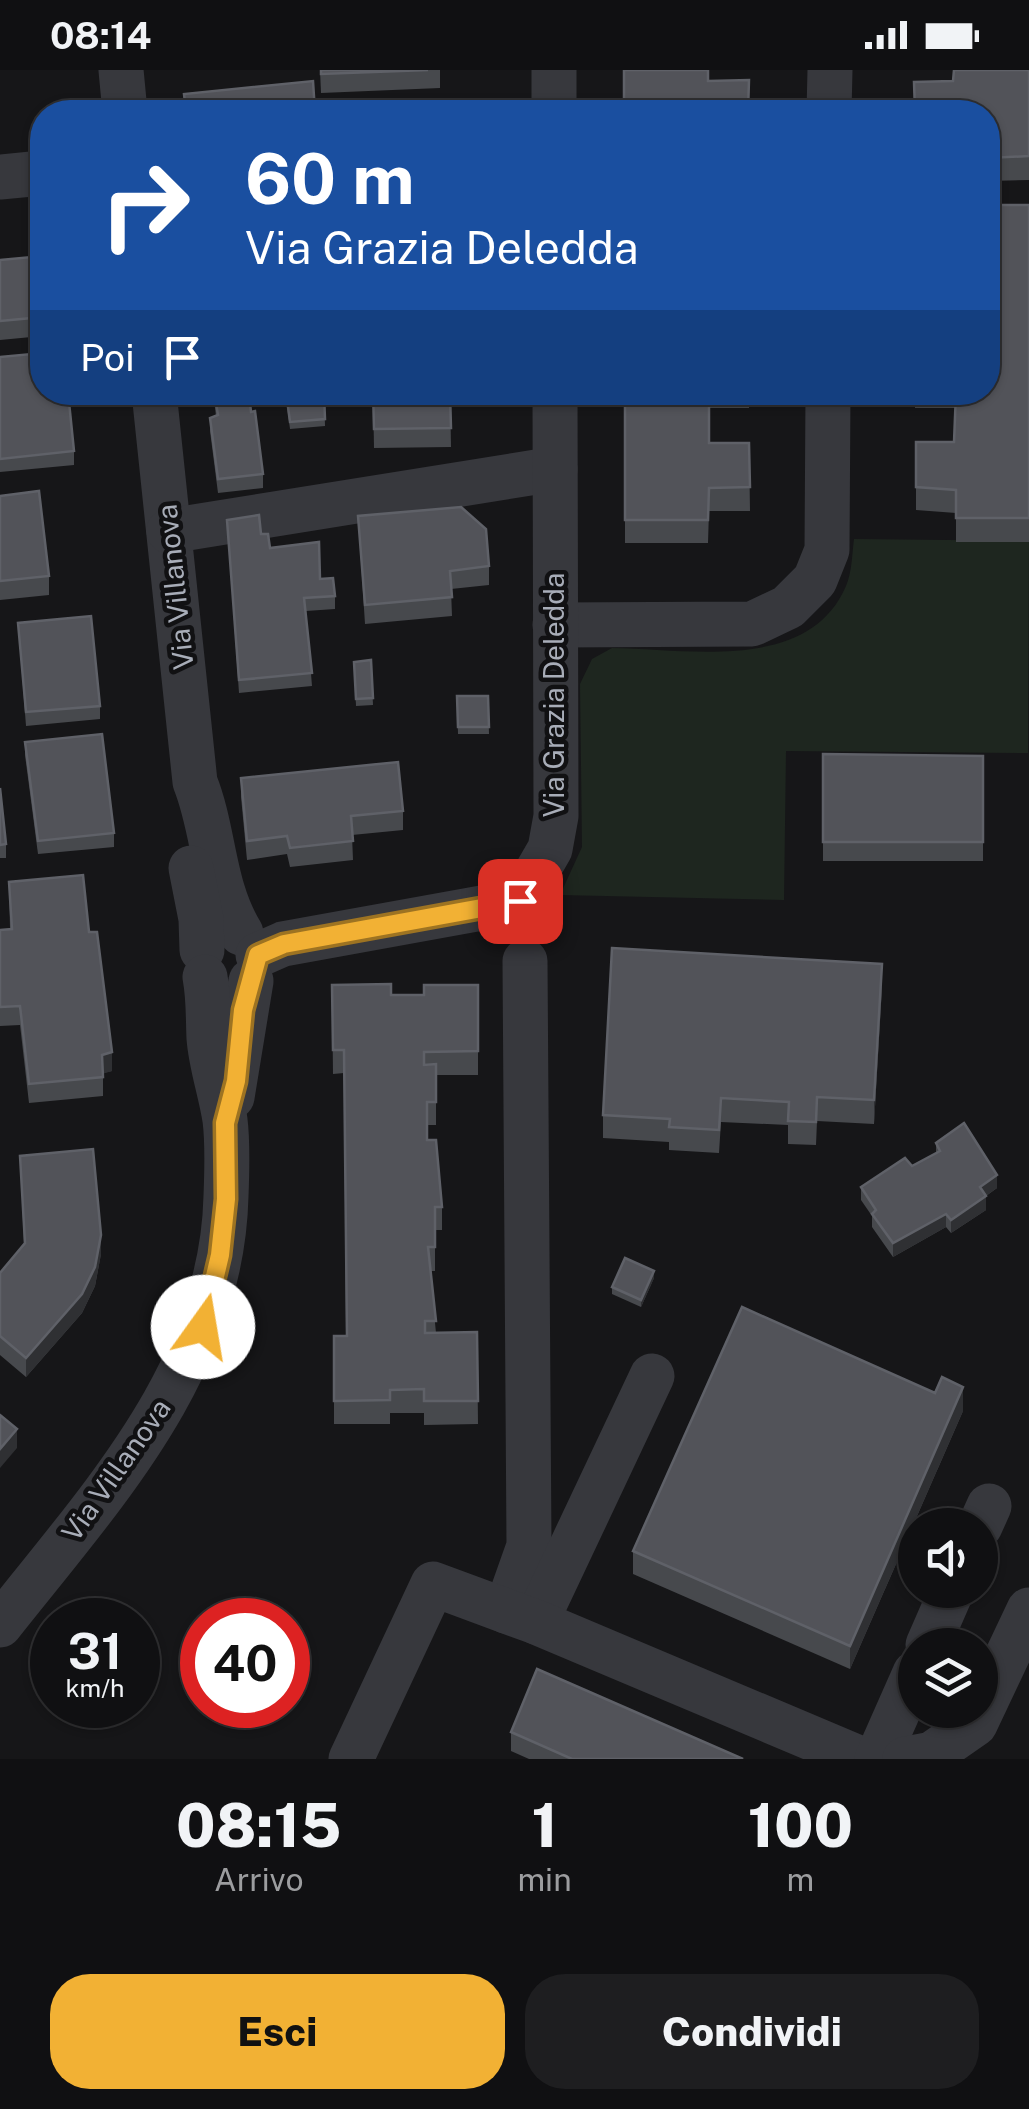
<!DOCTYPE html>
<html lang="it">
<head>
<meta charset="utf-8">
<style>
	:root { --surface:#101012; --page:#1e1e20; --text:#f1f3f6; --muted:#9c9d9f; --line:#303032; --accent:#f2b134 }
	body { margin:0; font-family:"Public Sans",sans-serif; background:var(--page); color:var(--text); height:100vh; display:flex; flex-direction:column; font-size:38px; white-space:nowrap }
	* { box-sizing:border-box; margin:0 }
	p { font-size:32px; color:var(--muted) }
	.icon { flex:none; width:55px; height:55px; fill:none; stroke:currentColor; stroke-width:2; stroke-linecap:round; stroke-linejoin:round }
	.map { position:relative; height:1689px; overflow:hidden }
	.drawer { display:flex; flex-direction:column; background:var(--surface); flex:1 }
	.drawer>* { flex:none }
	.top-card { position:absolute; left:30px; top:30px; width:970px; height:305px; border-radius:40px; box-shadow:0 2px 8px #0004,0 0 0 2px var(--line); background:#1a4fa0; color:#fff; overflow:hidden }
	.controls { position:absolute; left:898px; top:1438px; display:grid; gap:20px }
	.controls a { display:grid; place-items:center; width:100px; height:100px; border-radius:50%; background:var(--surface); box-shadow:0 2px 8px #0004,0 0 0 2px var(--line); font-size:50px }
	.speed { position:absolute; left:30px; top:1528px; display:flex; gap:20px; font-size:50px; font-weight:700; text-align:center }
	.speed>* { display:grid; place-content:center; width:130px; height:130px; border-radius:50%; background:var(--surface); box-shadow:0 2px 8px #0004,0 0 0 2px var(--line); line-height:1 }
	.speed small { font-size:25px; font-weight:400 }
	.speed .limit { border:15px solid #d22; background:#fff; color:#111 }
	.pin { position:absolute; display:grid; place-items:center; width:85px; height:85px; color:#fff; margin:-42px; border-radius:20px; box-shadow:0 5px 15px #0006 }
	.me { position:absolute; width:110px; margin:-55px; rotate:13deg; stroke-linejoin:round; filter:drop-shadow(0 0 8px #0008) }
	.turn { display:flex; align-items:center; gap:35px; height:210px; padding:0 50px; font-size:45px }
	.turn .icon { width:130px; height:130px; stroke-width:2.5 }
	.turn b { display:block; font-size:70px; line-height:85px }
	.then { display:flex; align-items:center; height:95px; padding:0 50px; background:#0003; gap:20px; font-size:38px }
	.eta { display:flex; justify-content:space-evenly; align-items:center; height:170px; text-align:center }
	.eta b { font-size:60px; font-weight:800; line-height:70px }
	.button { display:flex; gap:20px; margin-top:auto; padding:20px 50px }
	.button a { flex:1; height:115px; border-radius:40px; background:var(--accent); color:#111; font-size:40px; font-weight:800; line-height:115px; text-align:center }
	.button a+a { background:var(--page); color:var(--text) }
	.status { display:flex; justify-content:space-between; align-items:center; height:70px; padding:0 50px; background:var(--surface); direction:ltr }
	.status svg { height:28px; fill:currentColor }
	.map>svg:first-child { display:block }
</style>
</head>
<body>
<div class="status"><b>08:14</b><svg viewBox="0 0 49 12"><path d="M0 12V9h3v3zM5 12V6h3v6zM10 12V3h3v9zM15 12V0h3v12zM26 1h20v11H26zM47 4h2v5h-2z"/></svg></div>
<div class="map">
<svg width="1029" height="1689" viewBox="0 0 1029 1689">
	<rect width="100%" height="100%" fill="#161618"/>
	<path fill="#1e261f" d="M 854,469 L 1029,471 L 1028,683 L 786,681 L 784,830 L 560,825 L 582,777 L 580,614 L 592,589 L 612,578 C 688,579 809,603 846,516 C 852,502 852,484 854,469 Z"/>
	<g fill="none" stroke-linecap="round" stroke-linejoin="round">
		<g stroke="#37383d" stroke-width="45">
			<path d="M 121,0 L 125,42"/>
			<path d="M 554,0 L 554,42"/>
			<path d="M 829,42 L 830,0"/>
			<path d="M 0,107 L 42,103"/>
			<path d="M 154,322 L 195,712 C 215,762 212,816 241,863"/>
			<path d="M 169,461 L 555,399"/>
			<path d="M 555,555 L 752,554 L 788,537 L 815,510 L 827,480 L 828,322"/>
			<path d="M 191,798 L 201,849 L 202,880"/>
			<path d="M 258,885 L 283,874 L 520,831 L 550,779 L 556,746 L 555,322"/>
			<path d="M 232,1027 L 251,911"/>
			<path d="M 980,1456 L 989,1436"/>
			<path d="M 506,1541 L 529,1476 L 525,891"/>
			<path d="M 536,1552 L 652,1306"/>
			<path d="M 0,1555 C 101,1427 222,1299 226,1126 C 227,1101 228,1074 225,1050 C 221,1023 211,995 209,968 C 208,947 209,928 205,907"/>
			<path d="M 928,1575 L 952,1520"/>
			<path d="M 351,1689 L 433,1514 L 536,1552 L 861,1689"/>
			<path d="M 877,1689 L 915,1603"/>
			<path d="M 905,1689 L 932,1684 L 975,1654 L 1029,1540"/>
		</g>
	</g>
	<g fill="#47494d">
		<path d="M 320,0 L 440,0 L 440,18 L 321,23 Z"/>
		<path d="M 1029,0 L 1029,110 L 988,111 L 988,42 L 953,11 Z"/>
		<path d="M 1029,135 L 1029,472 L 956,472 L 956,443 L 916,440 L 916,372 L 954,372 L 955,338 L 915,338 L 915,322 L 988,322 Z"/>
		<path d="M 42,186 L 42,266 L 0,270 L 0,190 Z"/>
		<path d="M 0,287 L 74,381 L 74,395 L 0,402 Z"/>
		<path d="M 213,322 L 249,322 L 251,342 L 263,404 L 263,418 L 218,423 L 210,361 L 210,348 L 216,346 Z"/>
		<path d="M 285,322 L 324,322 L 325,356 L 290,359 Z"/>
		<path d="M 373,322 L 450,322 L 451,377 L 374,378 Z"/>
		<path d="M 625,322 L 749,322 L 749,338 L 709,338 L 709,373 L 749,373 L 750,441 L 709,441 L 708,473 L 625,473 Z"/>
		<path d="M 0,426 L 49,506 L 49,525 L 0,530 Z"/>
		<path d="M 358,446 L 489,496 L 489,515 L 451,519 L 452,546 L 365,554 Z"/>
		<path d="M 227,450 L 261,464 L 270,478 L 320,509 L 335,526 L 335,539 L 306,541 L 312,616 L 239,623 Z"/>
		<path d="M 18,553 L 100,636 L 100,649 L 26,656 Z"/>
		<path d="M 371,590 L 373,635 L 356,636 L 354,592 Z"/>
		<path d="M 457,626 L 488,626 L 489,664 L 458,664 Z"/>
		<path d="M 25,672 L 114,763 L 114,777 L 38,784 L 25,685 Z"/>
		<path d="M 823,684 L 983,686 L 983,791 L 823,791 Z"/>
		<path d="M 241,708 L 403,741 L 403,760 L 352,765 L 353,790 L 290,797 L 287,784 L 247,790 L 241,727 Z"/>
		<path d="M 0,718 L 6,774 L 6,788 L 0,788 Z"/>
		<path d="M 9,812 L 89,862 L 112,1001 L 103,1003 L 103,1026 L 29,1033 L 20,955 L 0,956 L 0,860 L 10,859 Z"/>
		<path d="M 332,915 L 391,925 L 424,925 L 478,915 L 478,1005 L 436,1005 L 436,1055 L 427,1055 L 427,1070 L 442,1137 L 442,1160 L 435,1160 L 435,1201 L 430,1201 L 436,1263 L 477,1262 L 478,1354 L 424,1355 L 424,1343 L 390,1343 L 390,1354 L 334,1354 L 334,1266 L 346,1266 L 344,1003 L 333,1004 Z"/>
		<path d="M 882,917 L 874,1054 L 817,1051 L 816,1075 L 788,1074 L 788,1055 L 721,1052 L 719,1083 L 669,1080 L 669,1072 L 603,1068 L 603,1045 Z"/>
		<path d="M 936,1073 L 997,1118 L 986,1126 L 986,1140 L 951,1163 L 946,1157 L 893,1187 L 872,1157 L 872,1146 L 861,1130 L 861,1117 L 912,1096 L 936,1083 Z"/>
		<path d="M 20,1086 L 101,1184 L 95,1216 L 82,1243 L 26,1307 L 0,1285 L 0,1203 L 24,1174 Z"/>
		<path d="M 654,1208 L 641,1237 L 612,1224 L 612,1217 Z"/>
		<path d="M 963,1341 L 850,1599 L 633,1504 L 633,1481 Z"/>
		<path d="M 511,1662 L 743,1689 L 529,1689 L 511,1681 Z"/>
	</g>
	<g fill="#2f3033">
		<path d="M 882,894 L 882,917 L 874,1054 L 874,1030 Z"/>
		<path d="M 112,982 L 112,1001 L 102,1004 L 102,985 Z"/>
		<path d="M 997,1105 L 997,1118 L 980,1130 L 980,1117 Z"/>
		<path d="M 986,1126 L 986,1140 L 951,1163 L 951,1150 Z"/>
		<path d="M 946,1144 L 946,1157 L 893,1187 L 893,1173 Z"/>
		<path d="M 101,1165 L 101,1184 L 95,1216 L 82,1243 L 26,1307 L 26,1288 Z"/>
		<path d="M 654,1201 L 654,1208 L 641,1237 L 641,1230 Z"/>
		<path d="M 963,1317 L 963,1341 L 850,1599 L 850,1576 Z"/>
		<path d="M 17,1359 L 17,1378 L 0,1398 L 0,1379 Z"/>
	</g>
	<g fill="#525359" stroke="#5f6168" stroke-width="2.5">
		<path d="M 321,0 L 428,0 L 321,4 Z"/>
		<path d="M 624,0 L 708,0 L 708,11 L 749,10 L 748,42 L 624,42 Z"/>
		<path d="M 954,0 L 1029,0 L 1029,86 L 988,88 L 988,42 L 915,42 L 914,12 L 953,11 Z"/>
		<path d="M 313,11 L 315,42 L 186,42 L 184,24 Z"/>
		<path d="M 988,135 L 1029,135 L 1029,448 L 956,448 L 956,420 L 916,417 L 916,372 L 954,372 L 956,322 L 988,322 Z"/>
		<path d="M 42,186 L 42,247 L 0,251 L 0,190 Z"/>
		<path d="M 42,283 L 42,322 L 68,322 L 74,381 L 0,389 L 0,287 Z"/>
		<path d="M 214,322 L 249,322 L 251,342 L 255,341 L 263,404 L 218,409 L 210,348 L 218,345 Z"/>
		<path d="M 286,322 L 324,322 L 325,349 L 290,352 Z"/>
		<path d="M 373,322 L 450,322 L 451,358 L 374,359 Z"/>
		<path d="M 625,322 L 709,322 L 709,373 L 749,373 L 750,417 L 709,418 L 708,450 L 625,450 Z"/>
		<path d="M 39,421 L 49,506 L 0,511 L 0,426 Z"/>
		<path d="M 461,437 L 486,459 L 489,496 L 450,501 L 452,527 L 365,535 L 358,446 Z"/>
		<path d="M 259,445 L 261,464 L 268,464 L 270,478 L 319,472 L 320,509 L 333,508 L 335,526 L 304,528 L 312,603 L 239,610 L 227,450 Z"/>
		<path d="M 91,546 L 100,636 L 26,642 L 18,553 Z"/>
		<path d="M 371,590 L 373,628 L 356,629 L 354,592 Z"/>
		<path d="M 457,626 L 488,626 L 489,657 L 458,657 Z"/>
		<path d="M 102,664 L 114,763 L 38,771 L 25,672 Z"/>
		<path d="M 823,684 L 983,686 L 983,772 L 823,772 Z"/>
		<path d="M 398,692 L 403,741 L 351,746 L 353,771 L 290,778 L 287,766 L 247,771 L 241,708 Z"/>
		<path d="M 0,718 L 6,774 L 0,775 Z"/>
		<path d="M 83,805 L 89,862 L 97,862 L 112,982 L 102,985 L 103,1007 L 29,1014 L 20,936 L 0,937 L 0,860 L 12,859 L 9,812 Z"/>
		<path d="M 612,878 L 882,894 L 874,1030 L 817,1027 L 816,1052 L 788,1051 L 789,1032 L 721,1028 L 719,1060 L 669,1057 L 670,1049 L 603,1045 Z"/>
		<path d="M 391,914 L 391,925 L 424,925 L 424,915 L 478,915 L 478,981 L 424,982 L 424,995 L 436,994 L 436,1032 L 427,1032 L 427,1070 L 436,1070 L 442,1137 L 435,1137 L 435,1177 L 428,1177 L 436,1251 L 425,1251 L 425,1263 L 477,1262 L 478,1331 L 424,1331 L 424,1319 L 390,1320 L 390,1330 L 334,1331 L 334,1266 L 347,1266 L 344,980 L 333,980 L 332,915 Z"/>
		<path d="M 964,1053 L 997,1105 L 980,1117 L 986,1126 L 951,1150 L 946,1144 L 893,1173 L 872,1144 L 876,1140 L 861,1117 L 905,1088 L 912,1096 L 940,1081 L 936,1073 Z"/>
		<path d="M 93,1079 L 101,1165 L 95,1197 L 82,1224 L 26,1288 L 0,1266 L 0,1203 L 25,1173 L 20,1086 Z"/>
		<path d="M 625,1188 L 654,1201 L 641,1230 L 612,1217 Z"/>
		<path d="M 742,1237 L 935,1323 L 942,1307 L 963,1317 L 850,1576 L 633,1481 Z"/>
		<path d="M 0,1345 L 17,1359 L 0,1379 Z"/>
		<path d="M 537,1599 L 743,1689 L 572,1689 L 511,1662 Z"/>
	</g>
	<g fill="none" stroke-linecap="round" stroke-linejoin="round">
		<defs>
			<path id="route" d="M 203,1257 L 220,1185 L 226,1129 L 225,1053 L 236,1011 L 243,940 L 258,885 L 284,874 L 520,831"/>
		</defs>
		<use href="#route" stroke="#9d7322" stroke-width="25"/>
		<use href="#route" stroke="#f2b134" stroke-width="18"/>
	</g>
	<g text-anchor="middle" stroke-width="9" stroke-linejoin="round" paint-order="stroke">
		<g font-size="28" fill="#a8adb8" stroke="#111113">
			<text transform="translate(175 517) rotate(-96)" y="10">Via Villanova</text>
			<text transform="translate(554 625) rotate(-90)" y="10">Via Grazia Deledda</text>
			<text transform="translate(116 1400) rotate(-55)" y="10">Via Villanova</text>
		</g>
	</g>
</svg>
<div class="controls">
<a><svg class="icon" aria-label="sound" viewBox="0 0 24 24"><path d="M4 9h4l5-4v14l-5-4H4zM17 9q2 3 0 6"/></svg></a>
<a><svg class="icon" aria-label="layers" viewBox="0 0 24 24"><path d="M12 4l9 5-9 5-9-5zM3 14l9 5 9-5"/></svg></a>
</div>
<div class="speed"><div>31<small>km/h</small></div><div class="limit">40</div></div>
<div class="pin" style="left:520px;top:831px;background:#d93025"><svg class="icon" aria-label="arrive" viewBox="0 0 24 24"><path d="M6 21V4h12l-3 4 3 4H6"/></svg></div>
<svg class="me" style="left:203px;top:1257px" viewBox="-20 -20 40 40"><circle r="19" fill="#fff"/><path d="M0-13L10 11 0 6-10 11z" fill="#f2b134"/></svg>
<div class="top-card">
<div class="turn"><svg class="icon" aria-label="right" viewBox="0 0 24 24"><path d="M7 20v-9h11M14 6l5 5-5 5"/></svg><div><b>60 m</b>Via Grazia Deledda</div></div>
<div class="then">Poi<svg class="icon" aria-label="arrive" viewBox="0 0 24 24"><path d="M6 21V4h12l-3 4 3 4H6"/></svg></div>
</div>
</div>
<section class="drawer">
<div class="eta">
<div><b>08:15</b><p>Arrivo</p></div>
<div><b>1</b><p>min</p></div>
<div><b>100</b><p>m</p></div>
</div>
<div class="button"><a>Esci</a><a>Condividi</a></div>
</section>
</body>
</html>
